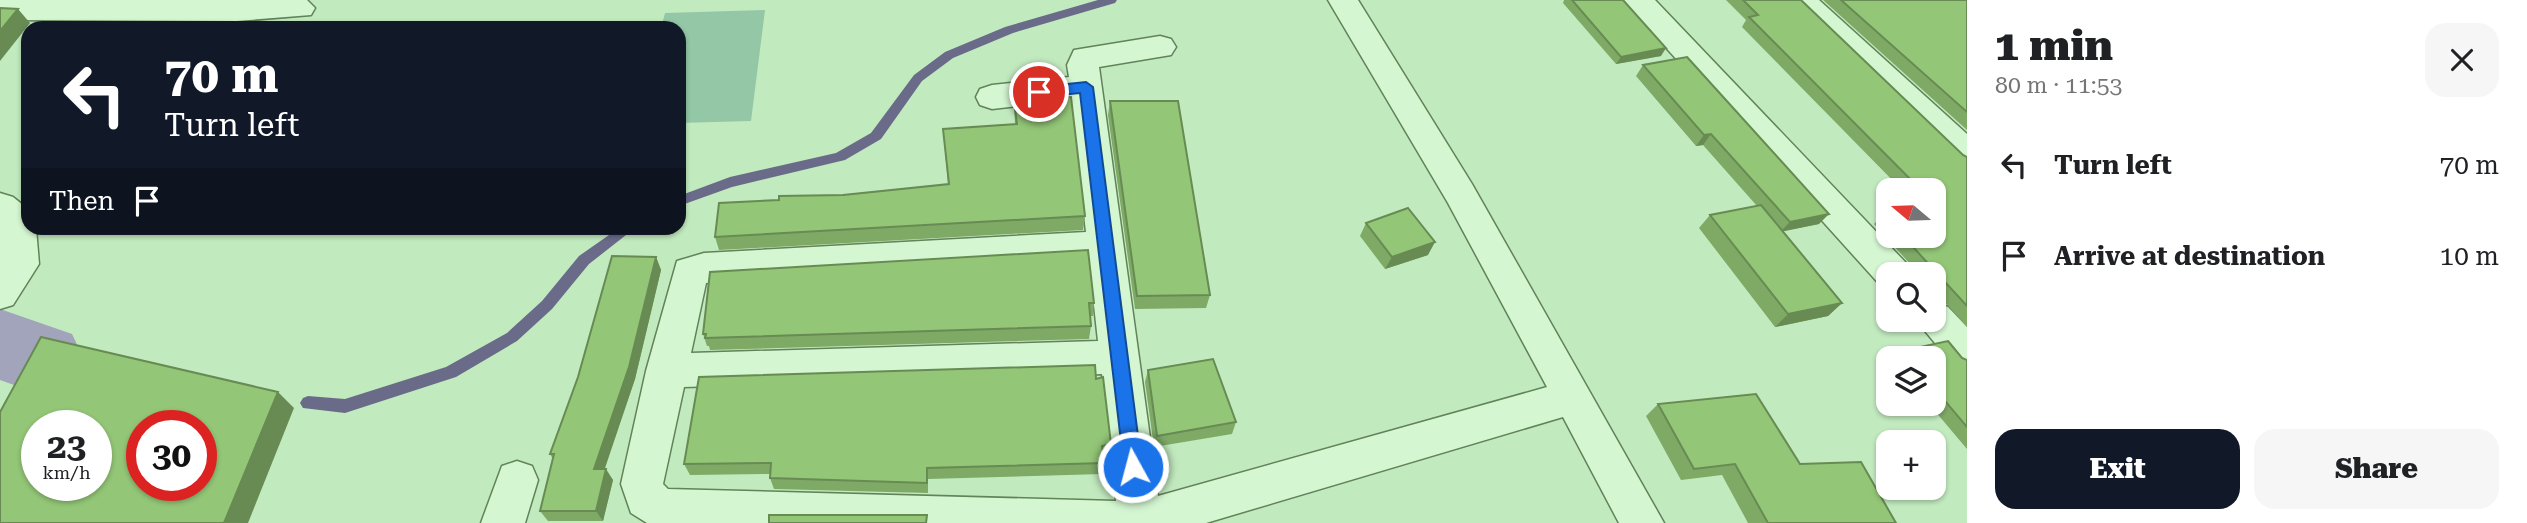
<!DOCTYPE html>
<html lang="en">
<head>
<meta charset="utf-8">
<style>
	:root { --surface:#fff; --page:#f6f6f6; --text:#202124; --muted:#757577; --accent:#111827 }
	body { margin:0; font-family:"Roboto Serif",serif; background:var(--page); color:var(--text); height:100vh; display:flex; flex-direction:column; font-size:26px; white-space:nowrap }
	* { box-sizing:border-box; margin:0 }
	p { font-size:23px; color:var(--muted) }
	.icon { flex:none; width:38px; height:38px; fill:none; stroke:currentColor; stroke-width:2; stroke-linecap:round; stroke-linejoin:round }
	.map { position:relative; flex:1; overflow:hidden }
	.drawer { display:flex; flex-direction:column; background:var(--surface); width:560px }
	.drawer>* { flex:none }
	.top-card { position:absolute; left:21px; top:21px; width:665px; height:214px; border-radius:21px; box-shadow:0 2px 5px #0004; background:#111827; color:#fff; overflow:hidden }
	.needle { width:46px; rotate:289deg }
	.tools { position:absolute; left:1876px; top:178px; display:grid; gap:14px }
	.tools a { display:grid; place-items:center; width:70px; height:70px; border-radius:14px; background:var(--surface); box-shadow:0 2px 5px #0004; font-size:35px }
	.speed { position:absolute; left:21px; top:410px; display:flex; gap:14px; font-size:35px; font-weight:700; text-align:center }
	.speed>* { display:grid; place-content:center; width:91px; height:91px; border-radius:50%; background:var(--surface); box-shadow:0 2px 5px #0004; line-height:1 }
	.speed small { font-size:18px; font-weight:400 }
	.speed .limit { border:10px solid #d22; background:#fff; color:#111 }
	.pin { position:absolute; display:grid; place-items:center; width:60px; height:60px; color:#fff; margin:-30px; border:4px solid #fff; border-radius:50%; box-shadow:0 2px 7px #0007 }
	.me { position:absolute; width:77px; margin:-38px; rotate:353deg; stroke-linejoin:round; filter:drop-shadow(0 0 5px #0008) }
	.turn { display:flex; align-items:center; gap:24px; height:147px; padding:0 28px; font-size:32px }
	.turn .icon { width:91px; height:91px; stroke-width:2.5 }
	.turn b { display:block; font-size:49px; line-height:60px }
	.then { display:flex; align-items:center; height:66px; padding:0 28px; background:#0003; gap:14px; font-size:26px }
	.round { display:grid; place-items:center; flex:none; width:74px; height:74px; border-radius:21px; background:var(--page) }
	.head { display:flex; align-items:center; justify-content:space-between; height:119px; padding:0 28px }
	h1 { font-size:42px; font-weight:800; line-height:52px }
	.button { display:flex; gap:14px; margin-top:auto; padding:14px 28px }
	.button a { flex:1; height:80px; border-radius:21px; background:var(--accent); color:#fff; font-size:28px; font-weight:800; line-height:80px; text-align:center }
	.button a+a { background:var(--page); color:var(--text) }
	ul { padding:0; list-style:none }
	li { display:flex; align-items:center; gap:21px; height:91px; padding:0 28px }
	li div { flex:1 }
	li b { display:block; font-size:26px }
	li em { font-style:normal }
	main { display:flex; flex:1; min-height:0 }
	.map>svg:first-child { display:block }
</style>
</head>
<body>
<main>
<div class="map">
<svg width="1967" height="523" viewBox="0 0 1967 523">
	<rect width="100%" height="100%" fill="#c2eabf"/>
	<path fill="#94c7a6" d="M 765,10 L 751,121 L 679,123 L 679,28 L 661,28 L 665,13 Z"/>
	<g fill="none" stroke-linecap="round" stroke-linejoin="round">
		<g fill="#6a6b89" fill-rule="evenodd">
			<path d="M 1098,0 L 1117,0 L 1115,3 L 1013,33 L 953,58 L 922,81 L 881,139 L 845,160 L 732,187 L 679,206 L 679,196 L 730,177 L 836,153 L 871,133 L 914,75 L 945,52 L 1005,27 Z"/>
			<path d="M 619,228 L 635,228 L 589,264 L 552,309 L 517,341 L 456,377 L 345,413 L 303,408 L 300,403 L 303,398 L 308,396 L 345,399 L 446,367 L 507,333 L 542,301 L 579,256 Z"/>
		</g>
		<path fill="#a2a4bc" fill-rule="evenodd" d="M 0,309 L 72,334 L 84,359 L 72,384 L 42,395 L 0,380 Z"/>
		<defs>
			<g id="minor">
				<path d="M 0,0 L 307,0 L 315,8 L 311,15 L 237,21 L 0,20 Z"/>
				<path d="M 1328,0 L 1358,0 L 1472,184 L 1664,523 L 1619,523 L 1563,417 L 1206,523 L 647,523 L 631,513 L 621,484 L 646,371 L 677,261 L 704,253 L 1086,232 L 1071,100 L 992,109 L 980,105 L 976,97 L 980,89 L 992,85 L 1069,77 L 1067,65 L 1074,50 L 1160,36 L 1171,39 L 1176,47 L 1171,55 L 1099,67 L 1158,496 L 1547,387 L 1448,203 ZM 1089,260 L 1098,341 L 691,353 L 706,283 ZM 1102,374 L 1116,501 L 668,489 L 663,484 L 684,387 Z"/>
				<path d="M 1623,0 L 1655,0 L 1907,264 L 1912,275 L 1888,275 L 1888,288 L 1881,286 Z"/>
				<path d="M 1786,0 L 1819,0 L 1967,134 L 1967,167 L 1955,163 Z"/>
				<path d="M 0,193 L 13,197 L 28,209 L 28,228 L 36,228 L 39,264 L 13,305 L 0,309 Z"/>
				<path d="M 1934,302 L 1948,307 L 1967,327 L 1967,370 L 1953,365 L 1916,320 L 1934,320 Z"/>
				<path d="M 517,461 L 532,466 L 538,480 L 525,523 L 481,523 L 502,466 Z"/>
			</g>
		</defs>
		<use href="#minor" stroke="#628259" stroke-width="3"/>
		<use href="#minor" fill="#d4f6d1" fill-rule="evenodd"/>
	</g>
	<g fill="#7eaa66">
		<path d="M 1564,0 L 1623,0 L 1661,56 L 1616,64 L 1563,3 Z"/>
		<path d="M 1726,0 L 1801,0 L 1963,155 L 1967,157 L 1967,327 L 1934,290 L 1934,275 L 1920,275 L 1874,224 L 1883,215 L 1888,214 L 1888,236 L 1934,236 L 1934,191 L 1903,191 L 1742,27 L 1746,20 Z"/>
		<path d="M 1823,0 L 1967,0 L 1967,130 Z"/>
		<path d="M 1643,65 L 1819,224 L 1783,231 L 1842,303 L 1828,316 L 1775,327 L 1699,228 L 1710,215 L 1757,206 L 1703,145 L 1696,146 L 1636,76 Z"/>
		<path d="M 1014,101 L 1085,216 L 1083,230 L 719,250 L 715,237 L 843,195 L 948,184 L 943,129 L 1015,124 Z"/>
		<path d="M 1110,101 L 1210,295 L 1206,308 L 1135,309 L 1108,115 Z"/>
		<path d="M 1366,223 L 1428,255 L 1385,269 L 1360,236 Z"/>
		<path d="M 656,257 L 661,270 L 635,379 L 604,469 L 613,480 L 603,521 L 548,521 L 540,511 L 553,459 L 550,454 Z"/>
		<path d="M 1094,303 L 1093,316 L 1090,316 L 1091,326 L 1089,339 L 710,350 L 709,346 L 707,346 L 703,334 Z"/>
		<path d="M 1901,351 L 1967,360 L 1967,449 L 1929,404 L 1934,404 L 1934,359 L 1892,359 Z"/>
		<path d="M 1148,370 L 1236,422 L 1232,434 L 1154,447 L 1145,382 Z"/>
		<path d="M 1658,404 L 1800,464 L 1896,523 L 1748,523 L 1722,475 L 1681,480 L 1646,416 Z"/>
		<path d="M 1111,444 L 1108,455 L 1103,456 L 1104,463 L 1102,474 L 928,479 L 928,493 L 774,489 L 770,478 L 771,474 L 690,475 L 684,464 Z"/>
	</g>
	<g fill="#678b53">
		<path d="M 18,9 L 30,23 L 0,61 L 0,31 Z"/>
		<path d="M 1666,48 L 1661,56 L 1616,64 L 1621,57 Z"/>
		<path d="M 1711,134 L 1703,145 L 1696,146 L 1704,135 Z"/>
		<path d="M 1829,214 L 1819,224 L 1780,232 L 1790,222 Z"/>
		<path d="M 1435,242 L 1428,255 L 1385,269 L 1392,257 Z"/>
		<path d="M 656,257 L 661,270 L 635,379 L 601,480 L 594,469 Z"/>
		<path d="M 1842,303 L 1828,316 L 1775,327 L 1788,314 Z"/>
		<path d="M 278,392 L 294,408 L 248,523 L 224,523 Z"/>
		<path d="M 606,469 L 613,480 L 603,521 L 596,511 Z"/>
	</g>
	<g fill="#93c677" stroke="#678b53" stroke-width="2" fill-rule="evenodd">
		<path d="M 1572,0 L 1623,0 L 1666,48 L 1621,57 Z"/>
		<path d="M 1743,0 L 1801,0 L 1963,155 L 1967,157 L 1967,306 L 1903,236 L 1934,236 L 1934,206 L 1937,206 L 1934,203 L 1934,191 L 1922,191 L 1749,17 L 1758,15 Z"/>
		<path d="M 1841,0 L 1967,0 L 1967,112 Z"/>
		<path d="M 0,8 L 18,9 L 0,31 Z"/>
		<path d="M 1687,57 L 1829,214 L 1790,222 L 1711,134 L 1704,135 L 1643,65 Z"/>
		<path d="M 1071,97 L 1085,216 L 715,237 L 719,203 L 779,200 L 779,196 L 843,195 L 949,184 L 943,129 L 1017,124 L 1014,101 Z"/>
		<path d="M 1110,101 L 1178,101 L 1210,295 L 1137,296 Z"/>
		<path d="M 1761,205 L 1842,303 L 1788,314 L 1710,215 Z"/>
		<path d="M 1408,208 L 1435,242 L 1392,257 L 1366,223 Z"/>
		<path d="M 1888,214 L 1888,221 L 1883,215 Z"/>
		<path d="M 1088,250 L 1094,303 L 1089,303 L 1091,326 L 705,338 L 706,334 L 703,334 L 710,272 Z"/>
		<path d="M 612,256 L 656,257 L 629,367 L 594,469 L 606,469 L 596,511 L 540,511 L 554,454 L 550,454 L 578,377 Z"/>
		<path d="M 41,337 L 278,392 L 224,523 L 0,523 L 0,412 ZM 37,425 L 96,425 L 96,485 L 37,485 ZM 142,425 L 201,425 L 201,485 L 142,485 Z"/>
		<path d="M 1948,341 L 1962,358 L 1967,360 L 1967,427 L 1934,388 L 1934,359 L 1908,359 L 1901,351 Z"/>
		<path d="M 1213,359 L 1236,422 L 1157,436 L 1148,370 Z"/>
		<path d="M 1095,365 L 1096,379 L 1103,377 L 1111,444 L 1102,446 L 1104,463 L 927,468 L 927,483 L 770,478 L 771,463 L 684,464 L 699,377 Z"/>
		<path d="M 1756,394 L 1800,464 L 1861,462 L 1896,523 L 1768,523 L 1735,464 L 1694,469 L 1658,404 Z"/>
		<path d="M 769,515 L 927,515 L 926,523 L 769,523 Z"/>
	</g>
	<path fill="#1a73e8" stroke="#114b97" stroke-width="2" d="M 1086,82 L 1093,87 L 1142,467 L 1140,473 L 1133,476 L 1127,473 L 1124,467 L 1080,93 L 1039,97 L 1032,92 L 1039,87 Z"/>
</svg>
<div class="tools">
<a><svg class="needle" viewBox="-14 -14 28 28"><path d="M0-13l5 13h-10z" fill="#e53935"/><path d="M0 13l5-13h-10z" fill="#757577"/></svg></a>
<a><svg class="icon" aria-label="search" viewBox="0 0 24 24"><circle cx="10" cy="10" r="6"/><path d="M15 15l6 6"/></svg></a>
<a><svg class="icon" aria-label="layers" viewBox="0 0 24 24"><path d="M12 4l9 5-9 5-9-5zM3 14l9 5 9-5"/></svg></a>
<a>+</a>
</div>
<div class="speed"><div>23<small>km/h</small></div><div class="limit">30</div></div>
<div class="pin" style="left:1039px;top:92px;background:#d93025"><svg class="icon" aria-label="arrive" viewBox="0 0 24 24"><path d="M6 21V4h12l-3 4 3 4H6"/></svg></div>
<svg class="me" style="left:1133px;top:467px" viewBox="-20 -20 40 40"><circle r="17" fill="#1a73e8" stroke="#fff" stroke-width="3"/><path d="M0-11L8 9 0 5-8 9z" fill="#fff"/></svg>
<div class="top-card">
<div class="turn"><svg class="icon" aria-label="left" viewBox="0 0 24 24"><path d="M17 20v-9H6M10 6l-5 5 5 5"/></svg><div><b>70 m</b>Turn left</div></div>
<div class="then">Then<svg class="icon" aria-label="arrive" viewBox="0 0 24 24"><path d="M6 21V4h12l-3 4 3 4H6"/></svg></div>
</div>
</div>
<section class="drawer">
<div class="head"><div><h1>1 min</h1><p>80 m · 11:53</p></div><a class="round"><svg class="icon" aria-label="close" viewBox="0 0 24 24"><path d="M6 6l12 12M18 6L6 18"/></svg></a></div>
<ul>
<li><svg class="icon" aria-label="left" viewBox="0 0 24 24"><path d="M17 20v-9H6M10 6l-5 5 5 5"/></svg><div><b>Turn left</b></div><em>70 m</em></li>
<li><svg class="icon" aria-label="arrive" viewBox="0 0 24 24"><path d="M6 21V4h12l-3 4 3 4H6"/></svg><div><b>Arrive at destination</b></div><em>10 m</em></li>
</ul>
<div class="button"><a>Exit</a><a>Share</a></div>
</section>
</main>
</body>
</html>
